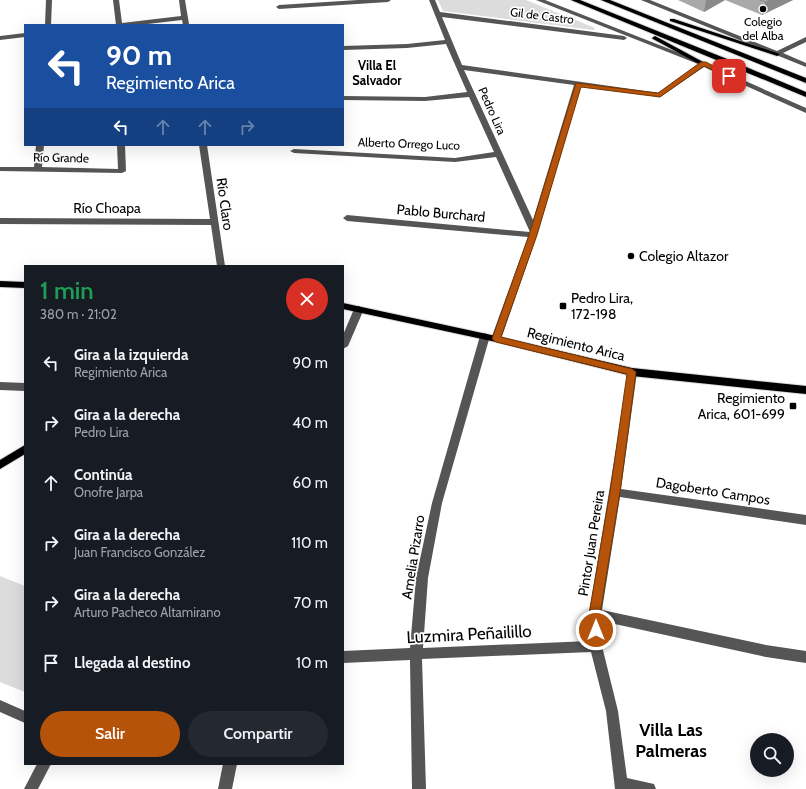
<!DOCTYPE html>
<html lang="es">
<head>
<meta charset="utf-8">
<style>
	:root { --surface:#171b24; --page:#242831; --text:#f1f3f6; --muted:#9ea1a6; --accent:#b45309 }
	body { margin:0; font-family:Cabin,sans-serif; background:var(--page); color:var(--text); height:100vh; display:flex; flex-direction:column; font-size:15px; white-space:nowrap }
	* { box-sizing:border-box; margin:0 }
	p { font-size:13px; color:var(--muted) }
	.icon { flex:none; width:22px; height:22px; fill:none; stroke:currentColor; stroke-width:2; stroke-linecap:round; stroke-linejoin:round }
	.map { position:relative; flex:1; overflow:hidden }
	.panel { position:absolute; left:24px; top:265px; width:320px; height:500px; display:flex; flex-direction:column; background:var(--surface); border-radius:0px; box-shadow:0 4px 16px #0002 }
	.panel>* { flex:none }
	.top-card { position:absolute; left:24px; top:24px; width:320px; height:122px; border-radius:0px; box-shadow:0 4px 16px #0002; background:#1a4fa0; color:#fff; overflow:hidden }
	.controls { position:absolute; left:750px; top:733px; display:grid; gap:8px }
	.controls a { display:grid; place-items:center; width:44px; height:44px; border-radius:50%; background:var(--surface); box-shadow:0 4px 16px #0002; font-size:20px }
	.pin { position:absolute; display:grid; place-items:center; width:34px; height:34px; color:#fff; margin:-17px; border-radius:8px; box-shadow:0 2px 6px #0006 }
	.me { position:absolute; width:44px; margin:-22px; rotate:0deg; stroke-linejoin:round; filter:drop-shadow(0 0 3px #0008) }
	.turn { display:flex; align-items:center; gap:14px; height:84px; padding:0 16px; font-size:18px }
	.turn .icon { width:52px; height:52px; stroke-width:2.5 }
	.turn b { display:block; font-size:28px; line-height:34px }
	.lanes { display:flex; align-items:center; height:38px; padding:0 16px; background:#0003; justify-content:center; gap:20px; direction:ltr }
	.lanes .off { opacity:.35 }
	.round { display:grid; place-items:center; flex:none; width:42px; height:42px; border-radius:21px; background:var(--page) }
	.overview { display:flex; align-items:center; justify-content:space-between; height:68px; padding:0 16px }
	h1 { font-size:24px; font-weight:600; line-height:30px; color:#1e9e55 }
	.action { display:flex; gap:8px; margin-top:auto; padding:8px 16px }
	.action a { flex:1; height:46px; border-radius:24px; background:var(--accent); color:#fff; font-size:16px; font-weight:600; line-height:46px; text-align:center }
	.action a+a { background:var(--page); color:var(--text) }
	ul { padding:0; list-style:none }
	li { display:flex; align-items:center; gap:12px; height:60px; padding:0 16px }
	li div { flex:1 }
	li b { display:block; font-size:15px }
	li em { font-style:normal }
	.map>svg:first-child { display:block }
</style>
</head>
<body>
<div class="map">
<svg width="806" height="789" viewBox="0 0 806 789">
	<rect width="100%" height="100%" fill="#fff"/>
	<g fill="#dcdcdc">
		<path d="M 438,0 L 526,0 L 595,28 L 593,30 L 443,11 Z"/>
		<path d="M 0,576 L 25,586 L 25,692 L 0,682 Z"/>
	</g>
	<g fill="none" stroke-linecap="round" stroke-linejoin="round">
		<defs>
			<g id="major">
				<path d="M 571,0 L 580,0 L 727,59 L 806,92 L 806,97 Z"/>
				<path d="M 601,0 L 610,0 L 806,78 L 806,83 Z"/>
				<path d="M 670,19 L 674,19 L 780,54 L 777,56 L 670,21 Z"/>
				<path d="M 655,36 L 705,63 L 707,64 L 701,65 L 653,39 L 652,38 Z"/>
				<path d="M 0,281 L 25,282 L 25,288 L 0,287 Z"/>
				<path d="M 343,303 L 496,336 L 632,368 L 806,386 L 806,394 L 632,376 L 496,342 L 343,309 Z"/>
				<path d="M 25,445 L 25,454 L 0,469 L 0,460 Z"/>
			</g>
		</defs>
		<use href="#major" stroke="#dbdbdb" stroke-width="2"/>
		<g fill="#555" fill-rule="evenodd">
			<path d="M 46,0 L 52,0 L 51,25 L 45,25 Z"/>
			<path d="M 113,0 L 119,0 L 122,23 L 181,16 L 179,0 L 185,0 L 189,24 L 183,25 L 182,20 L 139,25 L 116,25 Z"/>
			<path d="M 358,0 L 391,0 L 388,2 L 279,9 L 276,7 L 279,5 Z"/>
			<path d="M 429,0 L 435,0 L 440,12 L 624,36 L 627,38 L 624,40 L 442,17 L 462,65 L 659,93 L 698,64 L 536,0 L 545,0 L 705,63 L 806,108 L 806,113 L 704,67 L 660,97 L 581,86 L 537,235 L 501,339 L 499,341 L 493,341 L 491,339 L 528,237 L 347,221 L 343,218 L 347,215 L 530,232 L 496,157 L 455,162 L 294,153 L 290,151 L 294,149 L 455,158 L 494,152 L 469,97 L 425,101 L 343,100 L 343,96 L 425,97 L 467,92 L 446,44 L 407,48 L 343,50 L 343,46 L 407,44 L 445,40 ZM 464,70 L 574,85 L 533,220 Z"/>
			<path d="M 641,0 L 650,0 L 777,51 L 806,37 L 806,42 L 783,53 L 806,63 L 806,67 Z"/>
			<path d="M 25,33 L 25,37 L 0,40 L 0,36 Z"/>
			<path d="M 36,145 L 44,145 L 42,167 L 118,169 L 117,145 L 125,145 L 126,171 L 122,173 L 0,171 L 0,167 L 34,167 Z"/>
			<path d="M 199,145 L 207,145 L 225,266 L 217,266 L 211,225 L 0,224 L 0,218 L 210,219 Z"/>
			<path d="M 359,306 L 364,309 L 348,346 L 343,349 L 343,335 L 354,309 Z"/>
			<path d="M 485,333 L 490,336 L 442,503 L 428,578 L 423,648 L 590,641 L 589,614 L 629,370 L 632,368 L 637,372 L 621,489 L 806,515 L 806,525 L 620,497 L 602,610 L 766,645 L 806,651 L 806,663 L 766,657 L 601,621 L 602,646 L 618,711 L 627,778 L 654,784 L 656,789 L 615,789 L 606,711 L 591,652 L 422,659 L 426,789 L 412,789 L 410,660 L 343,663 L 343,651 L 410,648 L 416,578 L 432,503 L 480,336 Z"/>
			<path d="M 0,382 L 25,383 L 25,391 L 0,390 Z"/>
			<path d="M 0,700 L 25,711 L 25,723 L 0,712 Z"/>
			<path d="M 37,764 L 51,764 L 38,789 L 24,789 Z"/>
			<path d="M 223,764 L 237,764 L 232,789 L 218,789 Z"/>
		</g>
		<use href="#major" fill="#000" fill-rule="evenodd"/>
	</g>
	<path fill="#a9a9a9" d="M 678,0 L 793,0 L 762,15 L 725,0 L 704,12 Z"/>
	<g fill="#898989">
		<path d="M 706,0 L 725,0 L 704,12 Z"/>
		<path d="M 770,0 L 793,0 L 762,15 L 765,2 Z"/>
	</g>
	<path fill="#c4c4c4" stroke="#898989" d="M 760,0 L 770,0 L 765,2 Z"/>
	<path fill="#b45309" stroke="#753606" d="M 701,62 L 706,62 L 732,76 L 727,77 L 704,66 L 660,97 L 581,87 L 537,235 L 501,337 L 632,369 L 636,372 L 620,492 L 600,614 L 601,630 L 600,633 L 596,635 L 592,633 L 589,614 L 610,492 L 627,374 L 496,342 L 492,339 L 529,235 L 576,83 L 658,93 Z"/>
	<g fill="#000" stroke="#fff" stroke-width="1.5">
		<circle cx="763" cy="9" r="4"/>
		<circle cx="631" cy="256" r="4"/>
		<rect x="559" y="302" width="8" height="8" rx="2"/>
		<rect x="789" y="402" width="8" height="8" rx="2"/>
	</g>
	<g text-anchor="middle" stroke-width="3.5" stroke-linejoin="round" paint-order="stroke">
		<g font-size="12" fill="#000" stroke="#fff">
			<text transform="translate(542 16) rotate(7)" y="4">Gil de Castro</text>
			<text transform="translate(492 111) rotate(66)" y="4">Pedro Lira</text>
			<text transform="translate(409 144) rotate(2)" y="4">Alberto Orrego Luco</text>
			<text transform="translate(61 158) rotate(1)" y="4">Río Grande</text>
		</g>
		<g font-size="12" fill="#000" stroke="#fff">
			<text x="763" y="26">Colegio<tspan x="763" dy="14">del Alba</tspan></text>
		</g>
		<g font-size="13" font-weight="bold" fill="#000" stroke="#fff">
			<text x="377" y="70">Villa El<tspan x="377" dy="15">Salvador</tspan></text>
		</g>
		<g font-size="14" fill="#000" stroke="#fff">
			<text transform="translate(225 204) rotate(82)" y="5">Río Claro</text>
			<text x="107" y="213">Río Choapa</text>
			<text transform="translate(441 213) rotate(5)" y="5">Pablo Burchard</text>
			<text transform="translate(576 344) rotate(14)" y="5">Regimiento Arica</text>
			<text transform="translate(713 491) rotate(9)" y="5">Dagoberto Campos</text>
			<text transform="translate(591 543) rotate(-81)" y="5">Pintor Juan Pereira</text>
			<text transform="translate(413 557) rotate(-81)" y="5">Amelia Pizarro</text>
		</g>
		<g font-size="14" fill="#000" stroke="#fff" text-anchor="start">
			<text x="639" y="261">Colegio Altazor</text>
			<text x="571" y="303">Pedro Lira,<tspan x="571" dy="16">172-198</tspan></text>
			<text x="785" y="403" text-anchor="end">Regimiento<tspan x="785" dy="16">Arica, 601-699</tspan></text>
		</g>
		<g font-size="17" fill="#000" stroke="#fff">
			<text transform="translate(469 634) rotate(-3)" y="6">Luzmira Peñailillo</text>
		</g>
		<g font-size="18" font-weight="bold" fill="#000" stroke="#fff">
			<text x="671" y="736">Villa Las<tspan x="671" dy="21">Palmeras</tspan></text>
		</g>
	</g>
</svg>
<div class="controls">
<a><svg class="icon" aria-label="search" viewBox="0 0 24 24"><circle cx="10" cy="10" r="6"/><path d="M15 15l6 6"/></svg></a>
</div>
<div class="pin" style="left:729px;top:76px;background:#d93025"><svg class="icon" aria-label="arrive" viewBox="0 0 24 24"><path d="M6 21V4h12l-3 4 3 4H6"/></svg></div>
<svg class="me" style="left:596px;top:630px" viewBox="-20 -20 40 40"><circle r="17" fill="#b45309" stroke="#fff" stroke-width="3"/><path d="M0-11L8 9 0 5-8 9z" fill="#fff"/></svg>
<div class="top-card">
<div class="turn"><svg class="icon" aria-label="left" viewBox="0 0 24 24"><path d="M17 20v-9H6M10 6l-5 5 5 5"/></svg><div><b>90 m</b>Regimiento Arica</div></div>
<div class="lanes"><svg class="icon" aria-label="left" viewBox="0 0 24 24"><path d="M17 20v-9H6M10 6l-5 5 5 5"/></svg><svg class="icon off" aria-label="ahead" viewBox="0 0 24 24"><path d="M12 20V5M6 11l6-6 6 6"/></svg><svg class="icon off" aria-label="ahead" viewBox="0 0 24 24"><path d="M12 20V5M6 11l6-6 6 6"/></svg><svg class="icon off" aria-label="right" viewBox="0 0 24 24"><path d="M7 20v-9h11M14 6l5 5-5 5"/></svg></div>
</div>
<section class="panel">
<div class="overview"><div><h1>1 min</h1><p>380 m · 21:02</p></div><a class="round" style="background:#d93025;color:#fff"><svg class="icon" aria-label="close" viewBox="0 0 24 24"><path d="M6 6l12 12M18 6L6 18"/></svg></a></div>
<ul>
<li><svg class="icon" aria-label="left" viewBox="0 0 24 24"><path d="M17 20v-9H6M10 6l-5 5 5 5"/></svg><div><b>Gira a la izquierda</b><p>Regimiento Arica</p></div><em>90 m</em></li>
<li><svg class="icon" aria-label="right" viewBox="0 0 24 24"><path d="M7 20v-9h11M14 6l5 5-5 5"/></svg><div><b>Gira a la derecha</b><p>Pedro Lira</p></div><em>40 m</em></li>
<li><svg class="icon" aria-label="ahead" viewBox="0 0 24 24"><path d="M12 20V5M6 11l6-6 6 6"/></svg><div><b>Continúa</b><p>Onofre Jarpa</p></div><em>60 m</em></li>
<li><svg class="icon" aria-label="right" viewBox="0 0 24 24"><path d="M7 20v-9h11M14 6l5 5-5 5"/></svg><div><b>Gira a la derecha</b><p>Juan Francisco González</p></div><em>110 m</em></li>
<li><svg class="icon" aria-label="right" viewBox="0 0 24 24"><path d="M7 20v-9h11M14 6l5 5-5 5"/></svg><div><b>Gira a la derecha</b><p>Arturo Pacheco Altamirano</p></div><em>70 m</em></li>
<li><svg class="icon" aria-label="arrive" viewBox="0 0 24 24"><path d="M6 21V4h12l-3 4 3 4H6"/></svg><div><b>Llegada al destino</b></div><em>10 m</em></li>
</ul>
<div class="action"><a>Salir</a><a>Compartir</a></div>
</section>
</div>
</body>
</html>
